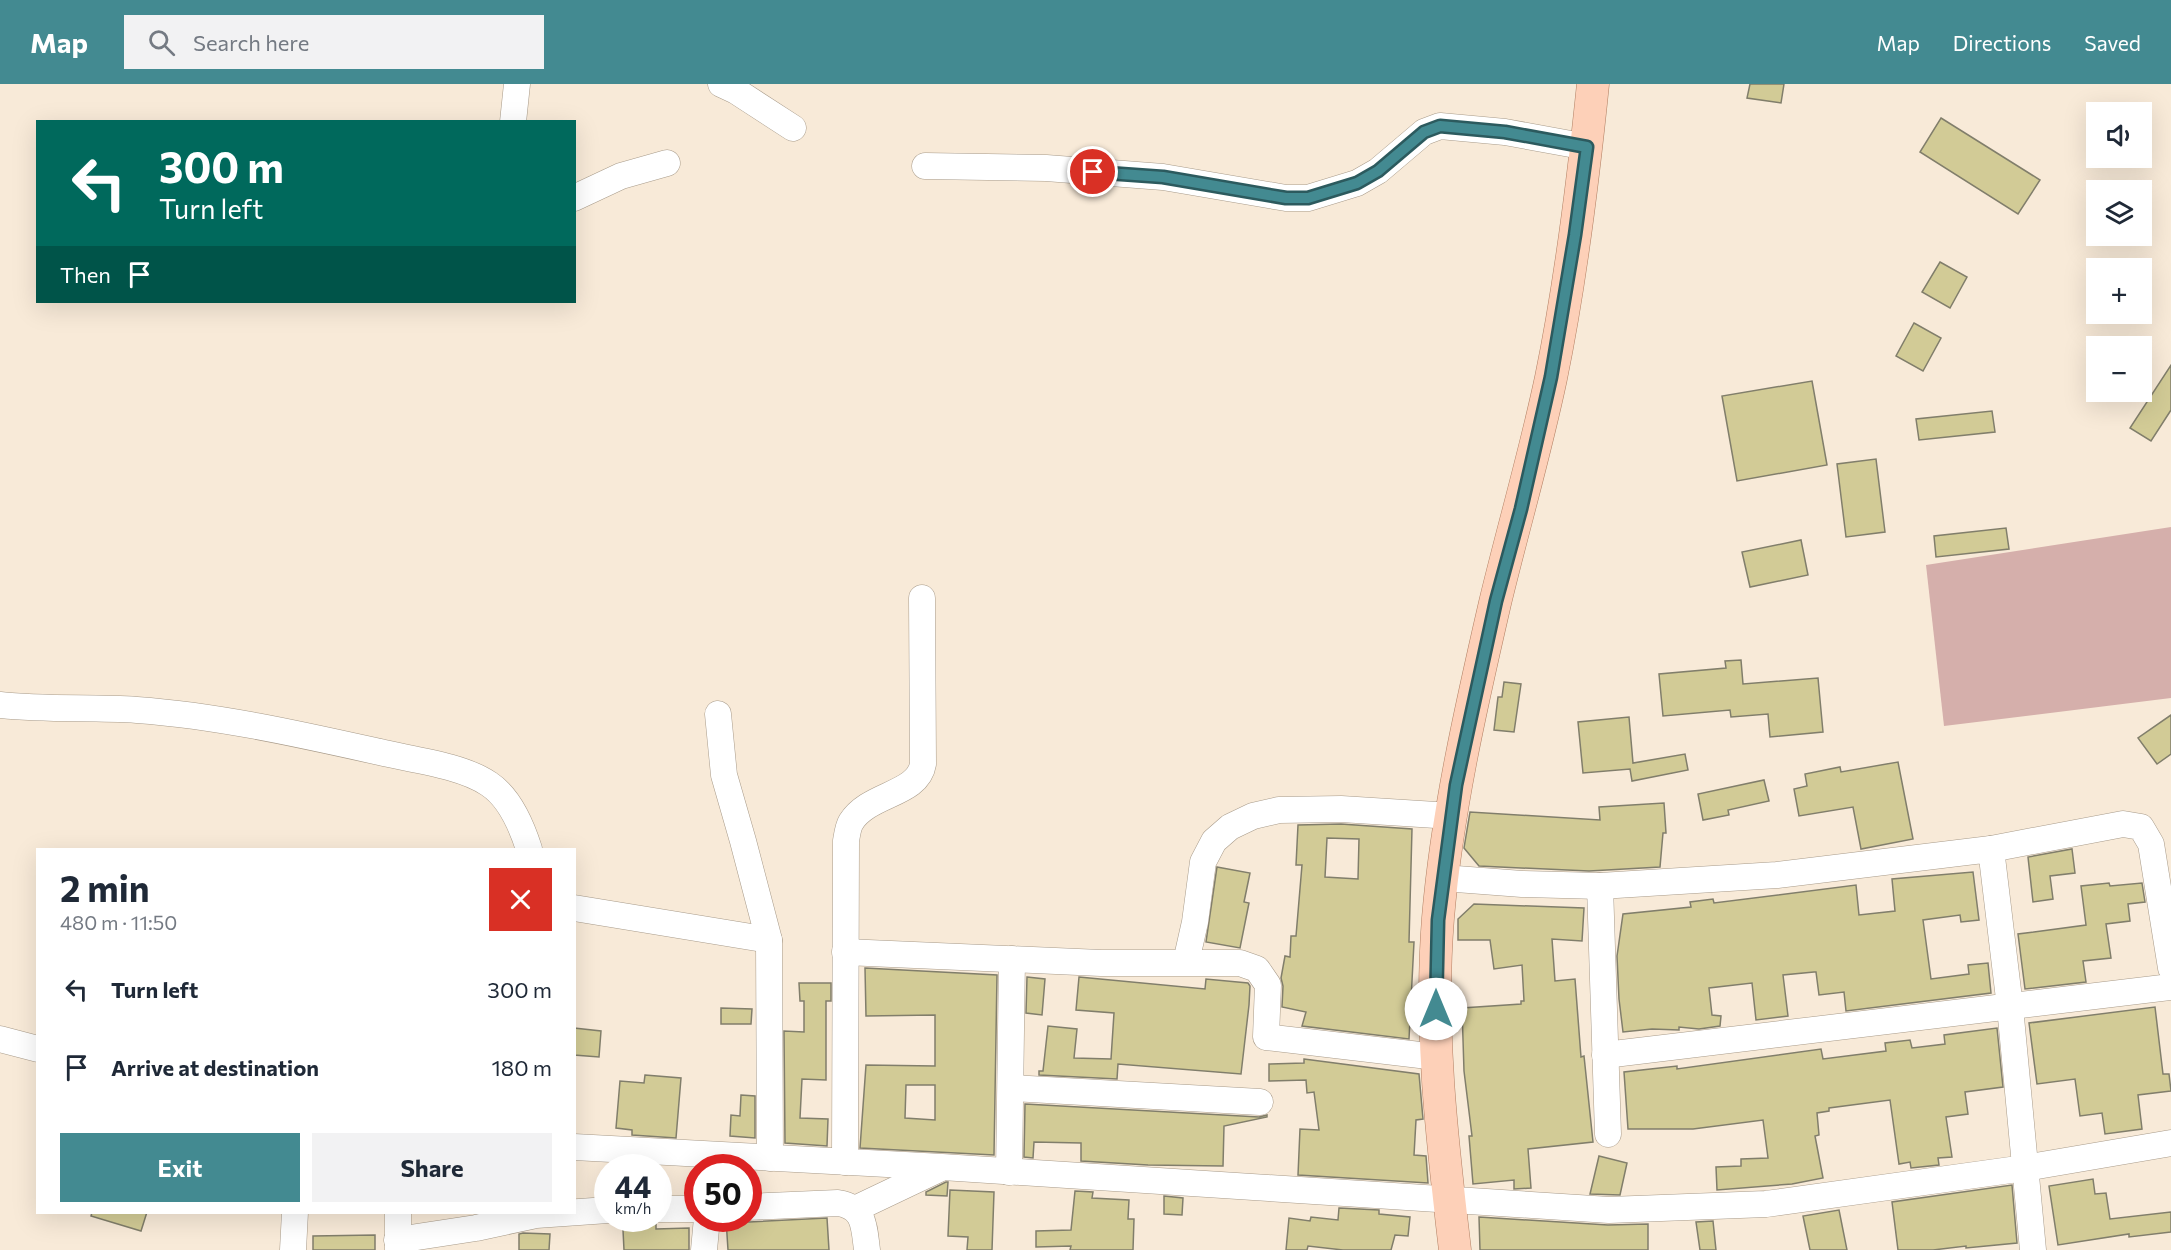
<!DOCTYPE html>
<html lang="en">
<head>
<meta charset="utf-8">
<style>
	:root { --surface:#fff; --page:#f2f2f3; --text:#1f2937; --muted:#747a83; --accent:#438a91 }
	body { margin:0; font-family:Commissioner,sans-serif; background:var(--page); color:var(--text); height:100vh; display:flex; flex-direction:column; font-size:22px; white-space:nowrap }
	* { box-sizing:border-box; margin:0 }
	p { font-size:20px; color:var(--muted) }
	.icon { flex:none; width:33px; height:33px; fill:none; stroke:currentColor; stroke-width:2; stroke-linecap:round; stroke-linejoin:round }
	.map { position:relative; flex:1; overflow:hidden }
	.drawer { position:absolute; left:36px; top:764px; width:540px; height:366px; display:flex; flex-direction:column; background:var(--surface); border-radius:0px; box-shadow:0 6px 24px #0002 }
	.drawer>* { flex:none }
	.top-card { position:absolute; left:36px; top:36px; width:540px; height:183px; border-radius:0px; box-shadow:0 6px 24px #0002; background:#00695c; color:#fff; overflow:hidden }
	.fabs { position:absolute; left:2086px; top:18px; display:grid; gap:12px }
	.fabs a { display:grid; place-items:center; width:66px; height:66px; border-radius:0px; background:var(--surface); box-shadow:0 6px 24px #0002; font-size:30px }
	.speed { position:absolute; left:594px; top:1070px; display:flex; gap:12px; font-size:30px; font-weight:700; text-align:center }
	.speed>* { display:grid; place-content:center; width:78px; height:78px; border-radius:50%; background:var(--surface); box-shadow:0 6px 24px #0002; line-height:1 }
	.speed small { font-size:15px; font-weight:400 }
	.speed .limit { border:9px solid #d22; background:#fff; color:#111 }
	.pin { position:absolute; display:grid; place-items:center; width:51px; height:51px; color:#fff; margin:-26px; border:3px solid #fff; border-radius:50%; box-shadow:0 2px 6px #0007 }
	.me { position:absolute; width:66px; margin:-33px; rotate:0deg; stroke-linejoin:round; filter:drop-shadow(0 0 4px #0008) }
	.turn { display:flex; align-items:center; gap:21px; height:126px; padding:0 24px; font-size:27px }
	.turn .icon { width:78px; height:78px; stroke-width:2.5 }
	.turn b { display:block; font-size:42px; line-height:51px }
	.then { display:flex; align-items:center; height:57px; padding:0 24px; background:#0003; gap:12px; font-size:22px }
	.round { display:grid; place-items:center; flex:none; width:63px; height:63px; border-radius:0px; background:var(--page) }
	.head { display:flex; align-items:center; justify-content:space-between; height:102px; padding:0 24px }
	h1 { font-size:36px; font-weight:700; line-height:45px }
	.action { display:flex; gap:12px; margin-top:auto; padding:12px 24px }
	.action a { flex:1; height:69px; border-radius:0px; background:var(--accent); color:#fff; font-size:24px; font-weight:700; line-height:69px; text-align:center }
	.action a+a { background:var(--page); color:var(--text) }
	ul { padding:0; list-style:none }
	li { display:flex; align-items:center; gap:18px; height:78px; padding:0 24px }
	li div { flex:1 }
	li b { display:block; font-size:22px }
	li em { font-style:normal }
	header { display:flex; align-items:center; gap:36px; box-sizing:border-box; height:84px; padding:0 30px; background:var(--accent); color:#fff }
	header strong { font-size:28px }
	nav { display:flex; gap:33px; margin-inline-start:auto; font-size:21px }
	.search { width:420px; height:54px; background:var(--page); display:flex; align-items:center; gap:15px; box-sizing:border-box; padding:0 21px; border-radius:0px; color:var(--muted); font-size:22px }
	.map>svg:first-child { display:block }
</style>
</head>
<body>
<header>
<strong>Map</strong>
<div class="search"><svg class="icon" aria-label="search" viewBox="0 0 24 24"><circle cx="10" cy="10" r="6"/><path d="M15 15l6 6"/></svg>Search here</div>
<nav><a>Map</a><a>Directions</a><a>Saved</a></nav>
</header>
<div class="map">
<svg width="2171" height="1166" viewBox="0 0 2171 1166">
	<rect width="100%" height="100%" fill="#f8ead8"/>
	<path fill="#d5afab" d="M 2171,443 L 2171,614 L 1944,642 L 1926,481 Z"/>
	<g fill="#d2cb96" stroke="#817e6b" stroke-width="1.5" fill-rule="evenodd">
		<path d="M 1750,0 L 1784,0 L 1781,19 L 1747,14 Z"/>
		<path d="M 1941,34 L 2040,96 L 2018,130 L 1920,68 Z"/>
		<path d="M 1940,178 L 1967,193 L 1950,224 L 1922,208 Z"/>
		<path d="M 1914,239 L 1941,254 L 1923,287 L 1896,272 Z"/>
		<path d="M 2171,281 L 2171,326 L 2151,357 L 2130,344 Z"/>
		<path d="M 1812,297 L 1827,381 L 1737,397 L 1722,312 Z"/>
		<path d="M 1992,327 L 1995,348 L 1919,356 L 1916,335 Z"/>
		<path d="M 1876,375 L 1885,448 L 1846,453 L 1837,380 Z"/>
		<path d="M 2006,444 L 2009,465 L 1936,473 L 1934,452 Z"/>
		<path d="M 1801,456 L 1808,491 L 1750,503 L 1742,468 Z"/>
		<path d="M 1741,576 L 1743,600 L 1818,594 L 1823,648 L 1770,653 L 1768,630 L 1731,633 L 1730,626 L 1663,632 L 1659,590 L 1726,584 L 1725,577 Z"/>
		<path d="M 1504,598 L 1521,600 L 1514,648 L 1494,646 L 1498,613 L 1502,613 Z"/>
		<path d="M 2171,631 L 2171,670 L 2157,680 L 2138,654 Z"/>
		<path d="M 1629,633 L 1633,679 L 1685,670 L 1688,686 L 1632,697 L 1630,685 L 1583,689 L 1578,638 Z"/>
		<path d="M 1898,678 L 1913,755 L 1861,765 L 1853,723 L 1799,732 L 1794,705 L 1807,702 L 1805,690 L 1840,683 L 1841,688 Z"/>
		<path d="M 1764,696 L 1769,717 L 1728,726 L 1729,731 L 1703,736 L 1698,710 Z"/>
		<path d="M 1664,719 L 1666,749 L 1663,749 L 1660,783 L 1589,787 L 1479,782 L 1464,764 L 1470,728 L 1600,736 L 1599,723 Z"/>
		<path d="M 1341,740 L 1412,745 L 1409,858 L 1414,858 L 1409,955 L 1302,942 L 1306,928 L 1282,923 L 1283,902 L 1281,894 L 1285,872 L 1290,873 L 1291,852 L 1296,852 L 1302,781 L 1296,781 L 1298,741 ZM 1327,754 L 1359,755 L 1358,795 L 1325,793 Z"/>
		<path d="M 2072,765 L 2075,789 L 2050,792 L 2053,815 L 2033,818 L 2028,773 Z"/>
		<path d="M 1217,783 L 1250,789 L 1244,818 L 1249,819 L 1240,864 L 1206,858 Z"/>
		<path d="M 1973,788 L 1979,836 L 1961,838 L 1960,831 L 1923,836 L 1931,895 L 1969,890 L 1968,881 L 1988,879 L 1991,909 L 1846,927 L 1844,908 L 1819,911 L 1816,888 L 1814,888 L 1783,891 L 1788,932 L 1756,936 L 1752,899 L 1709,904 L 1712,931 L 1721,932 L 1720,942 L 1699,945 L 1679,943 L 1679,946 L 1652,945 L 1623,948 L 1619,915 L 1617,872 L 1623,830 L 1691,823 L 1690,818 L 1713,815 L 1714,819 L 1856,801 L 1859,831 L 1895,827 L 1892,795 Z"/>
		<path d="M 2109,799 L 2110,802 L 2142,799 L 2145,818 L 2128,820 L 2130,837 L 2106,840 L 2111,874 L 2083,877 L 2086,898 L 2025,905 L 2018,850 L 2086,841 L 2081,802 Z"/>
		<path d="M 1474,820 L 1584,824 L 1582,857 L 1552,855 L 1555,897 L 1575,895 L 1581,973 L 1584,972 L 1593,1058 L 1528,1065 L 1531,1104 L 1514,1105 L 1514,1096 L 1473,1100 L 1469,1052 L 1472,1052 L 1464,987 L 1462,924 L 1521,920 L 1521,917 L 1524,917 L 1522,881 L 1494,885 L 1490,856 L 1458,856 L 1458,835 Z"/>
		<path d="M 865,884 L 997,891 L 994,1071 L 860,1064 L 866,981 L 935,982 L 935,931 L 866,932 ZM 906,1001 L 935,1001 L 935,1036 L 905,1034 Z"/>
		<path d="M 1027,893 L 1045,895 L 1042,931 L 1026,929 Z"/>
		<path d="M 1079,893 L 1205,905 L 1206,895 L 1248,899 L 1250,902 L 1249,921 L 1241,990 L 1118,980 L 1117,995 L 1039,991 L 1039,987 L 1043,987 L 1048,942 L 1077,945 L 1074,974 L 1111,975 L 1114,929 L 1076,926 Z"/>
		<path d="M 799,899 L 831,899 L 831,917 L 826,917 L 826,996 L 802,995 L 800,1034 L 828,1035 L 827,1062 L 785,1059 L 784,947 L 804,948 L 804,917 L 800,917 Z"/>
		<path d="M 2155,923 L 2163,990 L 2169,990 L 2171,1007 L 2138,1011 L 2142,1045 L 2105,1050 L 2102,1029 L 2080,1032 L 2075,995 L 2037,1000 L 2029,939 Z"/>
		<path d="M 721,924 L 752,925 L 751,940 L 721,940 Z"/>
		<path d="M 574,944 L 601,947 L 599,973 L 574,971 Z"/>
		<path d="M 1997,944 L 2003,1003 L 1965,1008 L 1968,1030 L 1946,1033 L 1952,1073 L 1938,1074 L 1939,1081 L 1911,1084 L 1910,1078 L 1899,1080 L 1890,1016 L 1829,1024 L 1829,1027 L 1817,1029 L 1819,1051 L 1815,1052 L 1823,1094 L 1792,1100 L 1717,1106 L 1716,1083 L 1741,1082 L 1741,1075 L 1768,1074 L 1763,1036 L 1693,1045 L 1628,1045 L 1624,988 L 1677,982 L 1677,985 L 1821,965 L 1823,975 L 1886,967 L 1885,959 L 1910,956 L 1912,964 L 1945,960 L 1944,951 Z"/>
		<path d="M 1304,975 L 1419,990 L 1423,1035 L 1416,1036 L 1414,1071 L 1426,1072 L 1428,1099 L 1298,1091 L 1300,1045 L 1319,1046 L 1314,1008 L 1307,1009 L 1306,996 L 1269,997 L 1269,980 L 1304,979 Z"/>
		<path d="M 645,991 L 681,994 L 676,1054 L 632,1051 L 632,1046 L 616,1044 L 620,997 L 644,999 Z"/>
		<path d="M 741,1011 L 755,1012 L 755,1054 L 730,1052 L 731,1031 L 740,1032 Z"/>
		<path d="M 1025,1020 L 1259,1033 L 1267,1031 L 1267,1033 L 1224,1042 L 1223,1082 L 1148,1081 L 1081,1077 L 1081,1059 L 1034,1058 L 1033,1074 L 1024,1073 Z"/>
		<path d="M 1599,1072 L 1627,1079 L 1620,1111 L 1590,1110 Z"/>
		<path d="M 2093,1095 L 2095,1110 L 2106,1109 L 2110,1135 L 2171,1128 L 2171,1148 L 2129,1153 L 2129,1150 L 2058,1161 L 2049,1102 Z"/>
		<path d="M 946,1098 L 948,1098 L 947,1112 L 926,1111 L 926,1108 Z"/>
		<path d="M 2012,1101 L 2017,1159 L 1966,1164 L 1966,1162 L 1933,1166 L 1898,1166 L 1892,1118 Z"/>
		<path d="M 950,1106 L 994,1108 L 992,1166 L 967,1166 L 968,1153 L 948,1152 Z"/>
		<path d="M 1075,1107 L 1093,1108 L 1092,1114 L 1129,1116 L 1128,1135 L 1134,1135 L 1133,1166 L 1070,1166 L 1071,1162 L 1036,1163 L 1036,1147 L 1071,1146 Z"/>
		<path d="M 1164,1112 L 1183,1114 L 1182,1131 L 1164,1130 Z"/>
		<path d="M 1339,1124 L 1379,1126 L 1379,1130 L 1410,1133 L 1408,1152 L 1395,1151 L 1391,1166 L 1343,1166 L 1308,1162 L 1307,1166 L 1286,1166 L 1289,1134 L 1310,1137 L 1311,1133 L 1338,1136 Z"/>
		<path d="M 1839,1126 L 1847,1166 L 1810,1166 L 1803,1132 Z"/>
		<path d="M 92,1128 L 147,1128 L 141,1147 L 91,1132 Z"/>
		<path d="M 1479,1133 L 1608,1141 L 1648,1140 L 1648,1166 L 1480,1166 Z"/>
		<path d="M 827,1134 L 829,1166 L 728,1166 L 726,1135 L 739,1135 L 749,1138 Z"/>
		<path d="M 637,1136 L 648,1136 L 656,1140 L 656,1145 L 689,1144 L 689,1166 L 624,1166 L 623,1146 L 638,1146 Z"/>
		<path d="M 1713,1137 L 1716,1166 L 1700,1166 L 1696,1138 Z"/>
		<path d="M 523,1149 L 550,1150 L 549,1166 L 519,1166 L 519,1150 Z"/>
		<path d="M 375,1151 L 375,1166 L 313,1166 L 313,1152 Z"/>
	</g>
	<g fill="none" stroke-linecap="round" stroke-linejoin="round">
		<defs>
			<g id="minor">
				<path d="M 721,0 L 736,7 L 793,44"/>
				<path d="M 513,38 L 517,0"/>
				<path d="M 925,82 L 1046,84 L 1163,93 L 1286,114 L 1308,114 L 1357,99 L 1378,87 L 1424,48 L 1440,42 L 1505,48 L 1587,63"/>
				<path d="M 574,114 L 621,92 L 667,79"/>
				<path d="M 0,621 C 46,626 91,623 137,626 C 220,632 303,651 384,669 C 415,676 463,682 489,700 C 509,713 522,743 529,765"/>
				<path d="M 718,630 L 724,691 L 743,757 L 769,856 L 770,1074"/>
				<path d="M 1991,765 L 2123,740 L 2141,743 L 2151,760 L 2171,884"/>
				<path d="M 1443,794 L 1522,800 L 1600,802 L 1777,791 L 1991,765 L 2010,923 L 2033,1166"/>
				<path d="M 1600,802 L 1608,1050"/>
				<path d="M 574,824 L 769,856"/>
				<path d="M 845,868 L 1101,879 L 1240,879 L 1257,885 L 1268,901 L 1266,953 L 1437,973"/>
				<path d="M 1186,878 L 1195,838 L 1203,778 L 1214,757 L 1230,743 L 1253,732 L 1279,726 L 1341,725 L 1452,732"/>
				<path d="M 0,955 L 38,965"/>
				<path d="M 1605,971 L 2171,903"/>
				<path d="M 1011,1004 L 1260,1018"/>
				<path d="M 574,1063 L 942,1083 L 1609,1126 L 1766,1120 L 2025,1084 L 2171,1059"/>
				<path d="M 845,1078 L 846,757 C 847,751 848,743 851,738 C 869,709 918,711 923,680 L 922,514"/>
				<path d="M 1009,1088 L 1012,875"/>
				<path d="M 748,1123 L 838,1119 C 865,1123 864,1143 867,1166"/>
				<path d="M 658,1125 L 698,1125"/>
				<path d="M 855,1125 L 939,1085"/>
				<path d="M 398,1128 L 398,1166"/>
				<path d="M 397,1156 L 476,1144 L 536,1131 L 608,1126"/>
				<path d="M 293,1166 L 295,1128"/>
				<path d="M 704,1166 L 707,1134"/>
			</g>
			<path id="major" d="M 1455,1166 C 1442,1056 1429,945 1438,834 C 1447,728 1471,623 1495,519 C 1513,444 1535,370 1551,294 C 1571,197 1583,98 1593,0"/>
		</defs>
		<use href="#minor" stroke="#a89b8a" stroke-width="27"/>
		<use href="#major" stroke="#b17f63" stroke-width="33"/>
		<use href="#minor" stroke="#fff" stroke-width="26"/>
		<use href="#major" stroke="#fdd0b8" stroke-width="32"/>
	</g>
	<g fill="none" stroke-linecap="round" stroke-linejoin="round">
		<defs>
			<path id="route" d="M 1093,88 L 1163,93 L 1286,114 L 1308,114 L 1357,99 L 1378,87 L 1424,48 L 1440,42 L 1505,48 L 1587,63 L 1575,151 L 1551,293 L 1521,425 L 1496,517 L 1456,701 L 1438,836 L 1436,925"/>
		</defs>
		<use href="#route" stroke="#2c5a5e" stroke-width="15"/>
		<use href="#route" stroke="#438a91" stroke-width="10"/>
	</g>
</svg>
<div class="fabs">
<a><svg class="icon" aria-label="sound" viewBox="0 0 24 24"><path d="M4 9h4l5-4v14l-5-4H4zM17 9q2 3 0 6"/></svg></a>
<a><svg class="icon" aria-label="layers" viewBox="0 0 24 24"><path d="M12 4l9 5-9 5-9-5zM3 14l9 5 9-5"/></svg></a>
<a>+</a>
<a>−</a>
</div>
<div class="speed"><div>44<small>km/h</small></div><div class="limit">50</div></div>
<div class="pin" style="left:1093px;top:88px;background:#d93025"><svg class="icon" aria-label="arrive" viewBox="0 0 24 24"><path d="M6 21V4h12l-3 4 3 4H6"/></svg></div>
<svg class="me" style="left:1436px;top:925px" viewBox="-20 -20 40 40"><circle r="19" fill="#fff"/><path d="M0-13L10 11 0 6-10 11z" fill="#438a91"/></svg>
<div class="top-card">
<div class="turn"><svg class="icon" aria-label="left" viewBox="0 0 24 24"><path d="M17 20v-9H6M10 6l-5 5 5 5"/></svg><div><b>300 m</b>Turn left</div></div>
<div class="then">Then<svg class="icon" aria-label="arrive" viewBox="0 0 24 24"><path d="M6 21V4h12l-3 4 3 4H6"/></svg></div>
</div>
<section class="drawer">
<div class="head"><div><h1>2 min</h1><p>480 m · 11:50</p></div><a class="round" style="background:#d93025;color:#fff"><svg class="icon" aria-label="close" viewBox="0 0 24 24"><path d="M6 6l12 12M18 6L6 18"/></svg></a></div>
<ul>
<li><svg class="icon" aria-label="left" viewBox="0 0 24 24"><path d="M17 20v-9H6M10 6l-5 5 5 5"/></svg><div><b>Turn left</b></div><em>300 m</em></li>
<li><svg class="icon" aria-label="arrive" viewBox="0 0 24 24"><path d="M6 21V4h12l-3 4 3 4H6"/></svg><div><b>Arrive at destination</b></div><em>180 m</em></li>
</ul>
<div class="action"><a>Exit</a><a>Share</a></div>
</section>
</div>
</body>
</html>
